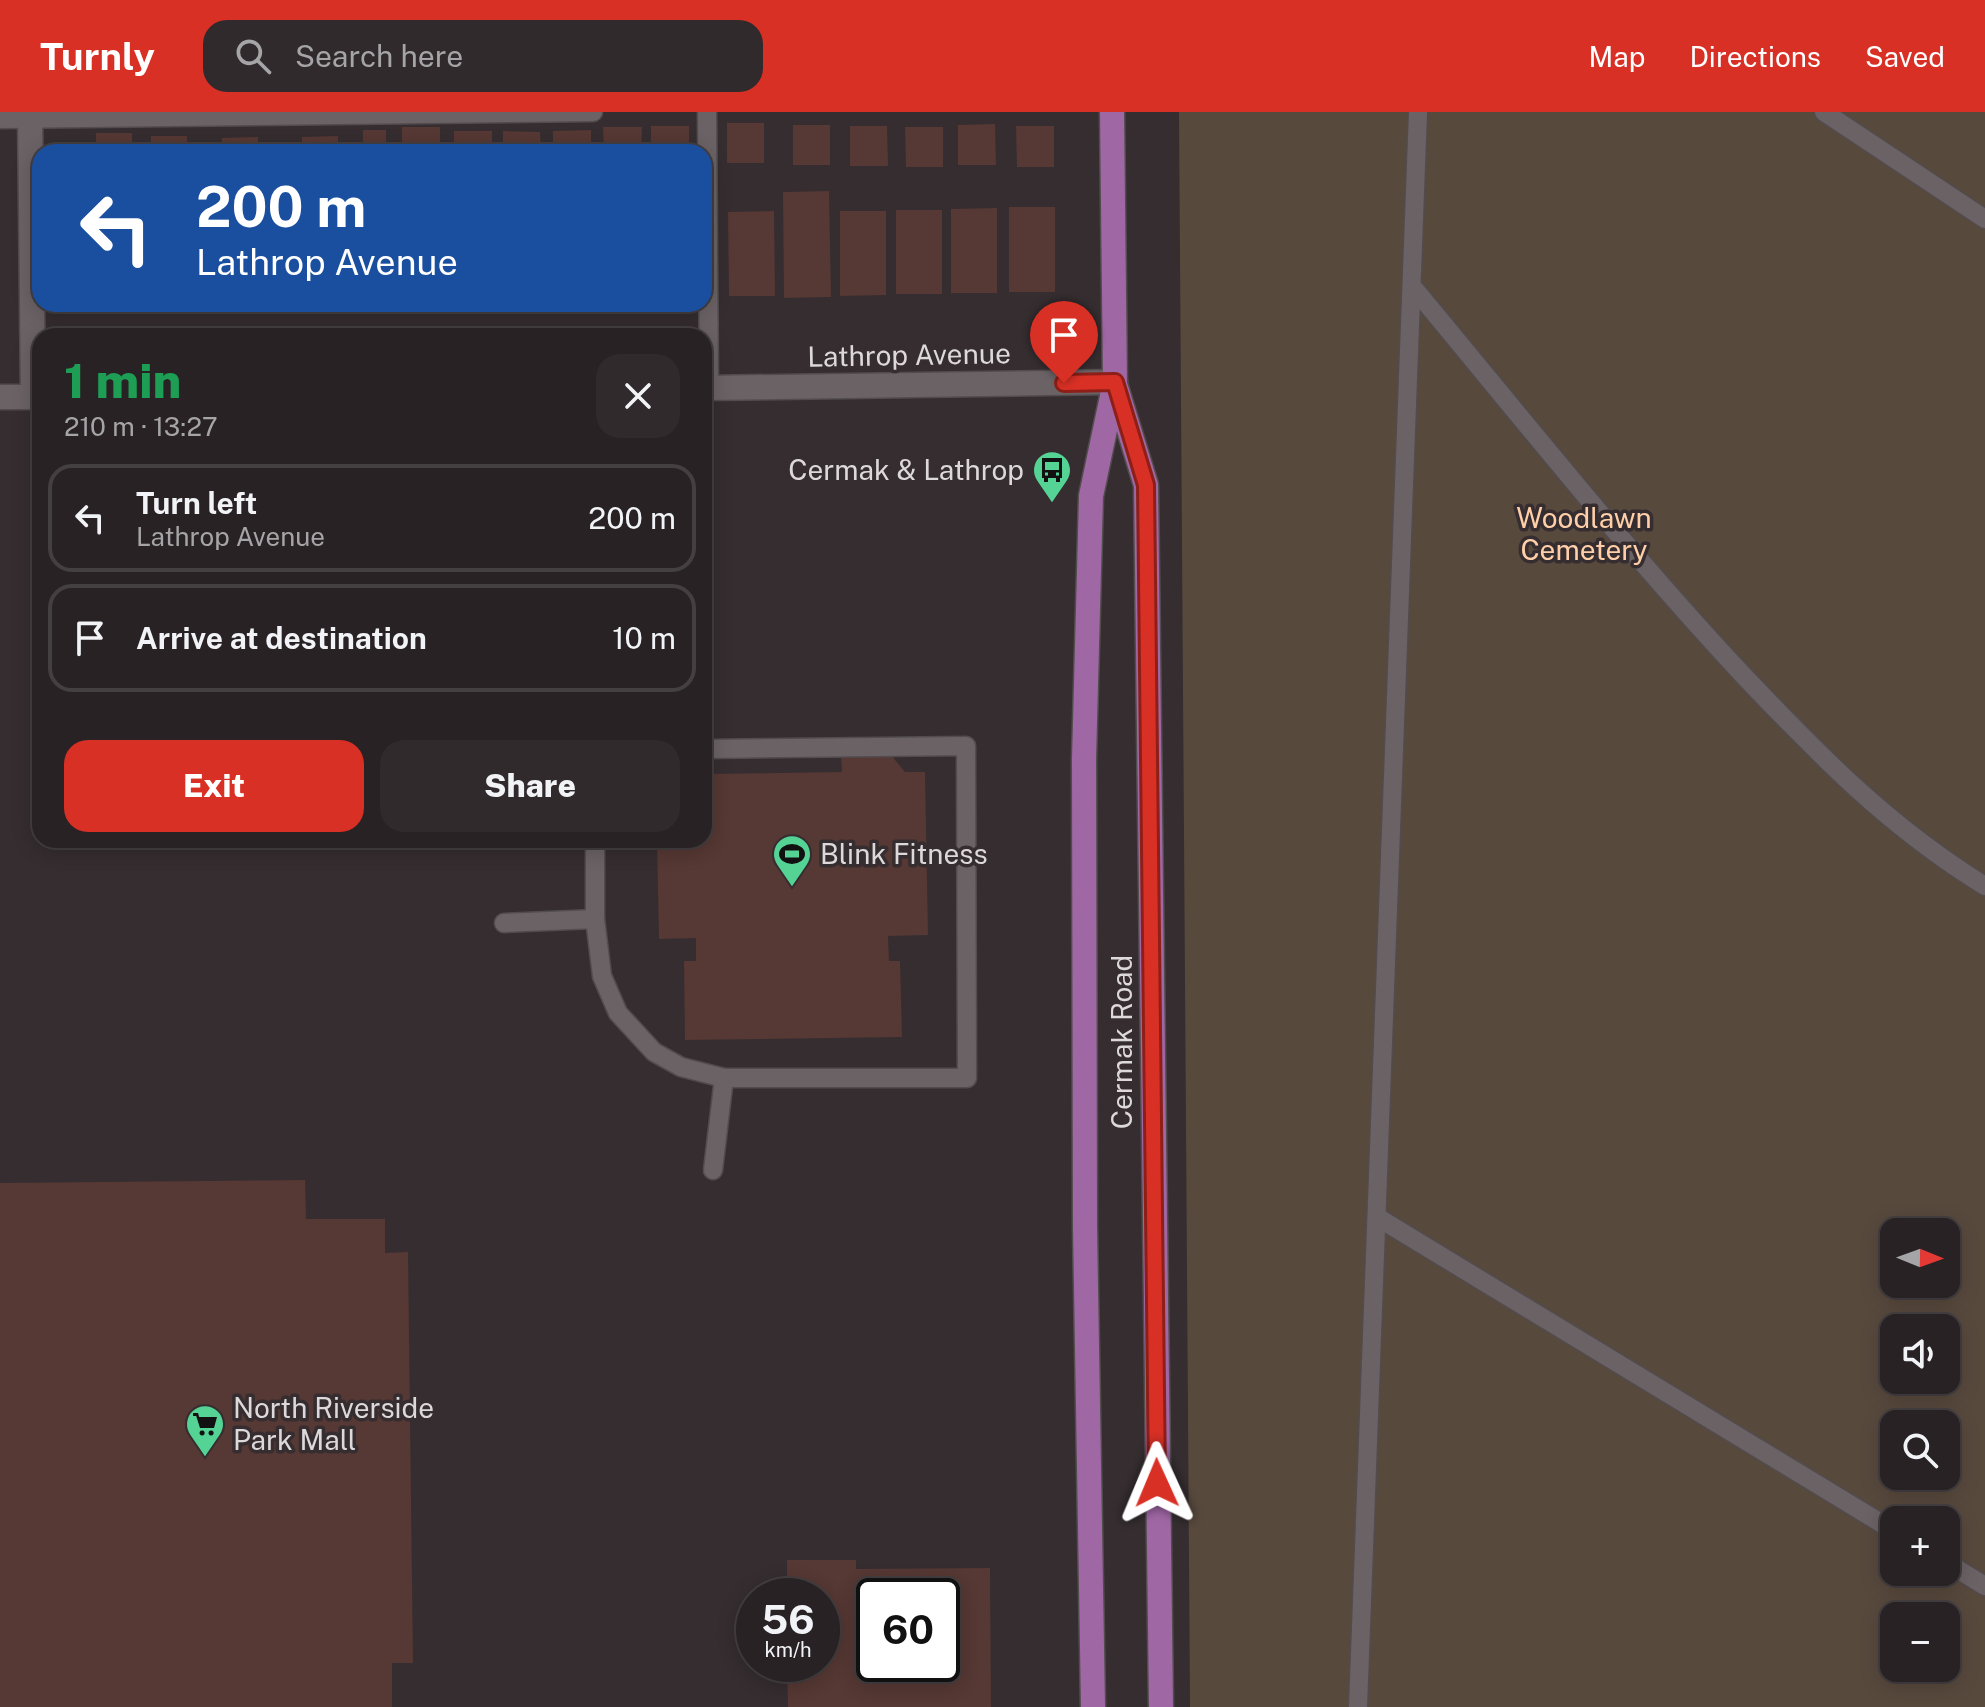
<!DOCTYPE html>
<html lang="en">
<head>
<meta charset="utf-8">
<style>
	:root { --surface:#282224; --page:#302a2c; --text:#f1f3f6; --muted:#a5a4a6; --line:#443f41; --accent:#d93025 }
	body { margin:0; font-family:"Public Sans",sans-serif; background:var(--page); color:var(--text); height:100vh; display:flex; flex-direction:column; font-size:30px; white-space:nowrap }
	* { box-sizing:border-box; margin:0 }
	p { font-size:26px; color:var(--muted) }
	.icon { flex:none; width:44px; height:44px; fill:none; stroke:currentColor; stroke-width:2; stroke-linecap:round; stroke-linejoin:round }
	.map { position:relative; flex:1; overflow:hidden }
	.sheet { position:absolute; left:32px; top:216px; width:680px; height:520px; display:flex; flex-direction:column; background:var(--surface); border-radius:24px; box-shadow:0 4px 20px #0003,0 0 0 2px var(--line) }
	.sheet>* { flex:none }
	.top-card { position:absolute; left:32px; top:32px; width:680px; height:168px; border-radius:24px; box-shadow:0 4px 20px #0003,0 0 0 2px var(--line); background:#1a4fa0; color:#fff; overflow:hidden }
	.needle { width:52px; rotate:91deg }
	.buttons { position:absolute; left:1880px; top:1106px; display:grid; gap:16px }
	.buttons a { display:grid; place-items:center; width:80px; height:80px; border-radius:16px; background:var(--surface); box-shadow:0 4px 20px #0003,0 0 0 2px var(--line); font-size:40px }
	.speed { position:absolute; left:736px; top:1466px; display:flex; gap:16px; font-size:40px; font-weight:700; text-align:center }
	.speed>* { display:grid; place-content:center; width:104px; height:104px; border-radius:50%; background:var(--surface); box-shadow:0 4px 20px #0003,0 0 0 2px var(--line); line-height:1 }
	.speed small { font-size:20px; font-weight:400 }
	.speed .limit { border:4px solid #111; border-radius:12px; background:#fff; color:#111 }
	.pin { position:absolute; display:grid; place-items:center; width:68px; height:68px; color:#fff; margin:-82px -34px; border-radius:50% 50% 50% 0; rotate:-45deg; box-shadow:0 0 8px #0007 }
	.pin .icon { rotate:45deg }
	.me { position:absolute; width:88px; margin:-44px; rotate:359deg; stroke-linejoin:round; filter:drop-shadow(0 0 6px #0008) }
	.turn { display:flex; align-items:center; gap:28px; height:168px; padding:0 32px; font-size:36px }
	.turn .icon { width:104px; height:104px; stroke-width:2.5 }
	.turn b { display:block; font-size:56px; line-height:68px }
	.round { display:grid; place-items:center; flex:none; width:84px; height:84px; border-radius:24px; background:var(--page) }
	.summary { display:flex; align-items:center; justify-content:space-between; height:136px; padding:0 32px }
	h1 { font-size:48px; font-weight:800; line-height:60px; color:#1e9e55 }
	.button { display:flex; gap:16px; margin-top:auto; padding:16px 32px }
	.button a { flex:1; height:92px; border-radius:24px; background:var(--accent); color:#fff; font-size:32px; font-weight:800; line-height:92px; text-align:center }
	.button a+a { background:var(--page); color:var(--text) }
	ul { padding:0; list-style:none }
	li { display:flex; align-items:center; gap:24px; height:108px; margin:0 16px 12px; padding:0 16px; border:4px solid var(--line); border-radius:24px }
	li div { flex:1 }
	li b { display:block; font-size:30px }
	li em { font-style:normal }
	header { display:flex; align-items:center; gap:48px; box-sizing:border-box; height:112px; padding:0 40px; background:var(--accent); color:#fff }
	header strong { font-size:38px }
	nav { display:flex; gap:44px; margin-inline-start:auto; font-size:28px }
	.search { width:560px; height:72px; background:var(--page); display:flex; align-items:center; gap:20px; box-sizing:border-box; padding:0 28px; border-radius:24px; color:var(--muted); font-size:30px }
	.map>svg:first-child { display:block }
</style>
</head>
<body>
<header>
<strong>Turnly</strong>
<div class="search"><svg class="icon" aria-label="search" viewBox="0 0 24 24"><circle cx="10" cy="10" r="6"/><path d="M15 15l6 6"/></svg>Search here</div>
<nav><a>Map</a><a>Directions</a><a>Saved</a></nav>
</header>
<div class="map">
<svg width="1985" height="1595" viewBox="0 0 1985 1595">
	<rect width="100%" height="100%" fill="#352d30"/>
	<path fill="#58493d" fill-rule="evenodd" d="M 1179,0 L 1985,0 L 1985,1595 L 1190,1595 ZM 1894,1120 L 1946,1120 L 1946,1172 L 1894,1172 ZM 1894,1216 L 1946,1216 L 1946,1268 L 1894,1268 ZM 1894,1312 L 1946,1312 L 1946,1364 L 1894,1364 ZM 1894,1408 L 1946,1408 L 1946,1460 L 1894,1460 ZM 1894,1504 L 1946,1504 L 1946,1556 L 1894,1556 Z"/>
	<g fill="#563834" fill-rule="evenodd">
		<rect x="727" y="11" width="37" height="40"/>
		<path d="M 995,12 L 996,53 L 958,53 L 958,13 Z"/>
		<rect x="793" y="13" width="37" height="40"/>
		<rect x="651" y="14" width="38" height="26"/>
		<path d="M 850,14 L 887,14 L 888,54 L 850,54 Z"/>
		<path d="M 1016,14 L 1054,14 L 1054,55 L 1017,55 Z"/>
		<rect x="402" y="15" width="38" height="25"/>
		<path d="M 603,15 L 642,15 L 641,40 L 604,40 Z"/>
		<path d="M 905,15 L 943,15 L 943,55 L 906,55 Z"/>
		<rect x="363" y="18" width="23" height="22"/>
		<path d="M 591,18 L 591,40 L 553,40 L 553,19 Z"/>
		<rect x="454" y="19" width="38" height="21"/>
		<path d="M 503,19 L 540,20 L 541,40 L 503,40 Z"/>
		<rect x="96" y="21" width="36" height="19"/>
		<rect x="151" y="24" width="36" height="16"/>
		<path d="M 338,24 L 338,40 L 302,40 L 302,25 Z"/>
		<path d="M 258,25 L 258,40 L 222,40 L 222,26 Z"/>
		<path d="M 829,79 L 831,185 L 784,186 L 783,80 Z"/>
		<rect x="1009" y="95" width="46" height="85"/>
		<path d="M 997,96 L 997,181 L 951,181 L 951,97 Z"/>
		<rect x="896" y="98" width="46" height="84"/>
		<path d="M 774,99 L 775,184 L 729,184 L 728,100 Z"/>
		<path d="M 840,99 L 886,99 L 886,183 L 840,184 Z"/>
		<path d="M 891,643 L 905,660 L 925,660 L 928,823 L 888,824 L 889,849 L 900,849 L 902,925 L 685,928 L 684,849 L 696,849 L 696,826 L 659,827 L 657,728 L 704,728 L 704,662 L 842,660 L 841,644 Z"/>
		<path d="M 305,1068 L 306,1107 L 385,1107 L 385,1141 L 408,1140 L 413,1551 L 392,1551 L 392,1595 L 0,1595 L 0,1071 Z"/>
		<path d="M 787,1448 L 856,1448 L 856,1457 L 990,1456 L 991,1595 L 788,1595 L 787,1552 L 822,1552 L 822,1484 L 787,1484 ZM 874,1484 L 942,1484 L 942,1552 L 874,1552 Z"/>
	</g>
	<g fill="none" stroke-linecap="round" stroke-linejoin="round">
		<defs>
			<g id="service">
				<path d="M 707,0 L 709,276"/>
				<path d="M 1824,0 L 1985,107"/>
				<path d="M 0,7 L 593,0"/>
				<path d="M 1412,174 C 1521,305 1627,439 1743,563 C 1820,644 1889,715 1985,774"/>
				<path d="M 595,728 L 595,807"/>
				<path d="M 504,811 L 595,807 L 602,864 L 618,901 L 654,940 L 681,955 L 724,966 L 967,966 L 966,634 L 704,637"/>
				<path d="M 713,1058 L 724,966"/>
				<path d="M 1377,1105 L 1894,1419"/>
				<path d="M 1946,1450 L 1985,1474"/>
				<path d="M 1358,1595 L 1418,0"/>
			</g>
			<g id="minor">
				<path d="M 30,0 L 33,285"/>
				<path d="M 704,276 L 1115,270"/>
				<path d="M 0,285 L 40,285"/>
			</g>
			<g id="primary">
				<path d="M 1115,272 L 1146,373 L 1161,1595"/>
				<path d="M 1093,1595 L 1085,1115 L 1084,647 L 1091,384 L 1115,270 L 1112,0"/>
			</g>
		</defs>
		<use href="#service" stroke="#524c4e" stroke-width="21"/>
		<use href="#minor" stroke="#524c4e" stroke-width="27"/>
		<use href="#primary" stroke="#524c4e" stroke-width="27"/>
		<use href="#service" stroke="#6b6265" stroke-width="18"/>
		<use href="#minor" stroke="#6b6265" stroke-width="24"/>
		<use href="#primary" stroke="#9f67a4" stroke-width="24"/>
	</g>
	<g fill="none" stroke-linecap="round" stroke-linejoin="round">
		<defs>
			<path id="route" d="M 1064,271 L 1115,270 L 1146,373 L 1157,1371"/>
		</defs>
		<use href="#route" stroke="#8d1f18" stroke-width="20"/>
		<use href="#route" stroke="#d93025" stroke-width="14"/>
	</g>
	<defs>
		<symbol id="bus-pin" viewBox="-11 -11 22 30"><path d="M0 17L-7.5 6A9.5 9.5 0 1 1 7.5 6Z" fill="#54d395" stroke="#352d30"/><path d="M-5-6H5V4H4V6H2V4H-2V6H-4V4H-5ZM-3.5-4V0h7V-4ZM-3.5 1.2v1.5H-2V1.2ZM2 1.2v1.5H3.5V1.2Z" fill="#111"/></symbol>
		<symbol id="stadium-pin" viewBox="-11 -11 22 30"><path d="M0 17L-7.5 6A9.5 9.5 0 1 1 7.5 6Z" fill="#54d395" stroke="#352d30"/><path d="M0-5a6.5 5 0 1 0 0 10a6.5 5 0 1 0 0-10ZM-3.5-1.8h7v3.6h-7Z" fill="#111"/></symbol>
		<symbol id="supermarket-pin" viewBox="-11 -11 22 30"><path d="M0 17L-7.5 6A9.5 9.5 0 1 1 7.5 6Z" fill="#54d395" stroke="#352d30"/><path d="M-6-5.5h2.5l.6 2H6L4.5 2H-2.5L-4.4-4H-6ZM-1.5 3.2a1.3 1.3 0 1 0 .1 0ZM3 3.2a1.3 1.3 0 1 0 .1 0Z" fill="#111"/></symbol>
	</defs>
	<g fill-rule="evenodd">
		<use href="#bus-pin" x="1030" y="336" width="44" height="60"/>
		<use href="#stadium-pin" x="770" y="720" width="44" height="60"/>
		<use href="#supermarket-pin" x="183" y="1290" width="44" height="60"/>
	</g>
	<g text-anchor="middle" stroke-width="7" stroke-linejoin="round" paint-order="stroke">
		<g font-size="28" fill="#ddd8da" stroke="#352d30">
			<text transform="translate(909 243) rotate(-1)" y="10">Lathrop Avenue</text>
			<text transform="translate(1122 930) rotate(-90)" y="10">Cermak Road</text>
		</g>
		<g font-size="28" fill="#ddd8da" stroke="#352d30" text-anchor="start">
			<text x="1024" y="368" text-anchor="end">Cermak &amp; Lathrop</text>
			<text x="820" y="752">Blink Fitness</text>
			<text x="233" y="1306">North Riverside<tspan x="233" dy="32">Park Mall</tspan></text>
		</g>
		<g font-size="28" fill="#fecfa8" stroke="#352d30">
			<text x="1584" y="416">Woodlawn<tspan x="1584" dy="32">Cemetery</tspan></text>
		</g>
	</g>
</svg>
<div class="buttons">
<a><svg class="needle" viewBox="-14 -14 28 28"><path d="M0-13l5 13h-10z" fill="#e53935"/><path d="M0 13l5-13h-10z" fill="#a5a4a6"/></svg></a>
<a><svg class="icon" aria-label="sound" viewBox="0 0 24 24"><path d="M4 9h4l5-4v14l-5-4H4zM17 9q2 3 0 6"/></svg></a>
<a><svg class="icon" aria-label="search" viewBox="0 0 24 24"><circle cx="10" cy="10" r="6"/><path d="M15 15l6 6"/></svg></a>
<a>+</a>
<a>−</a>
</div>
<div class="speed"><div>56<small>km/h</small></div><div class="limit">60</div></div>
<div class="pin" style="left:1064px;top:271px;background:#d93025"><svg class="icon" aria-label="arrive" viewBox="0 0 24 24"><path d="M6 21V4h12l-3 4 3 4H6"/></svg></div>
<svg class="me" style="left:1157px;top:1371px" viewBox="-20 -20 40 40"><path d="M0-17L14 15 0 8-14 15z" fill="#d93025" stroke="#fff" stroke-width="4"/></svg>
<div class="top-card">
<div class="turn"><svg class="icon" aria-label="left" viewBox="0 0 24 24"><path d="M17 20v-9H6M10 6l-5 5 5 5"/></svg><div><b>200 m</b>Lathrop Avenue</div></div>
</div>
<section class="sheet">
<div class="summary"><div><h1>1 min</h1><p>210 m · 13:27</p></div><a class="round"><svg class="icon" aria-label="close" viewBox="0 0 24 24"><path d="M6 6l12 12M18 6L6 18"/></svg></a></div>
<ul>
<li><svg class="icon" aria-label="left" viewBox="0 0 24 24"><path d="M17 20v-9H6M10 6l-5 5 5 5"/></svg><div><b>Turn left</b><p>Lathrop Avenue</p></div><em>200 m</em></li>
<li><svg class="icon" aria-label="arrive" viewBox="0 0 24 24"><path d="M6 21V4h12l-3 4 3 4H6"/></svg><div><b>Arrive at destination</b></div><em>10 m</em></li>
</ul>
<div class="button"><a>Exit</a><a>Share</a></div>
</section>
</div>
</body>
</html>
